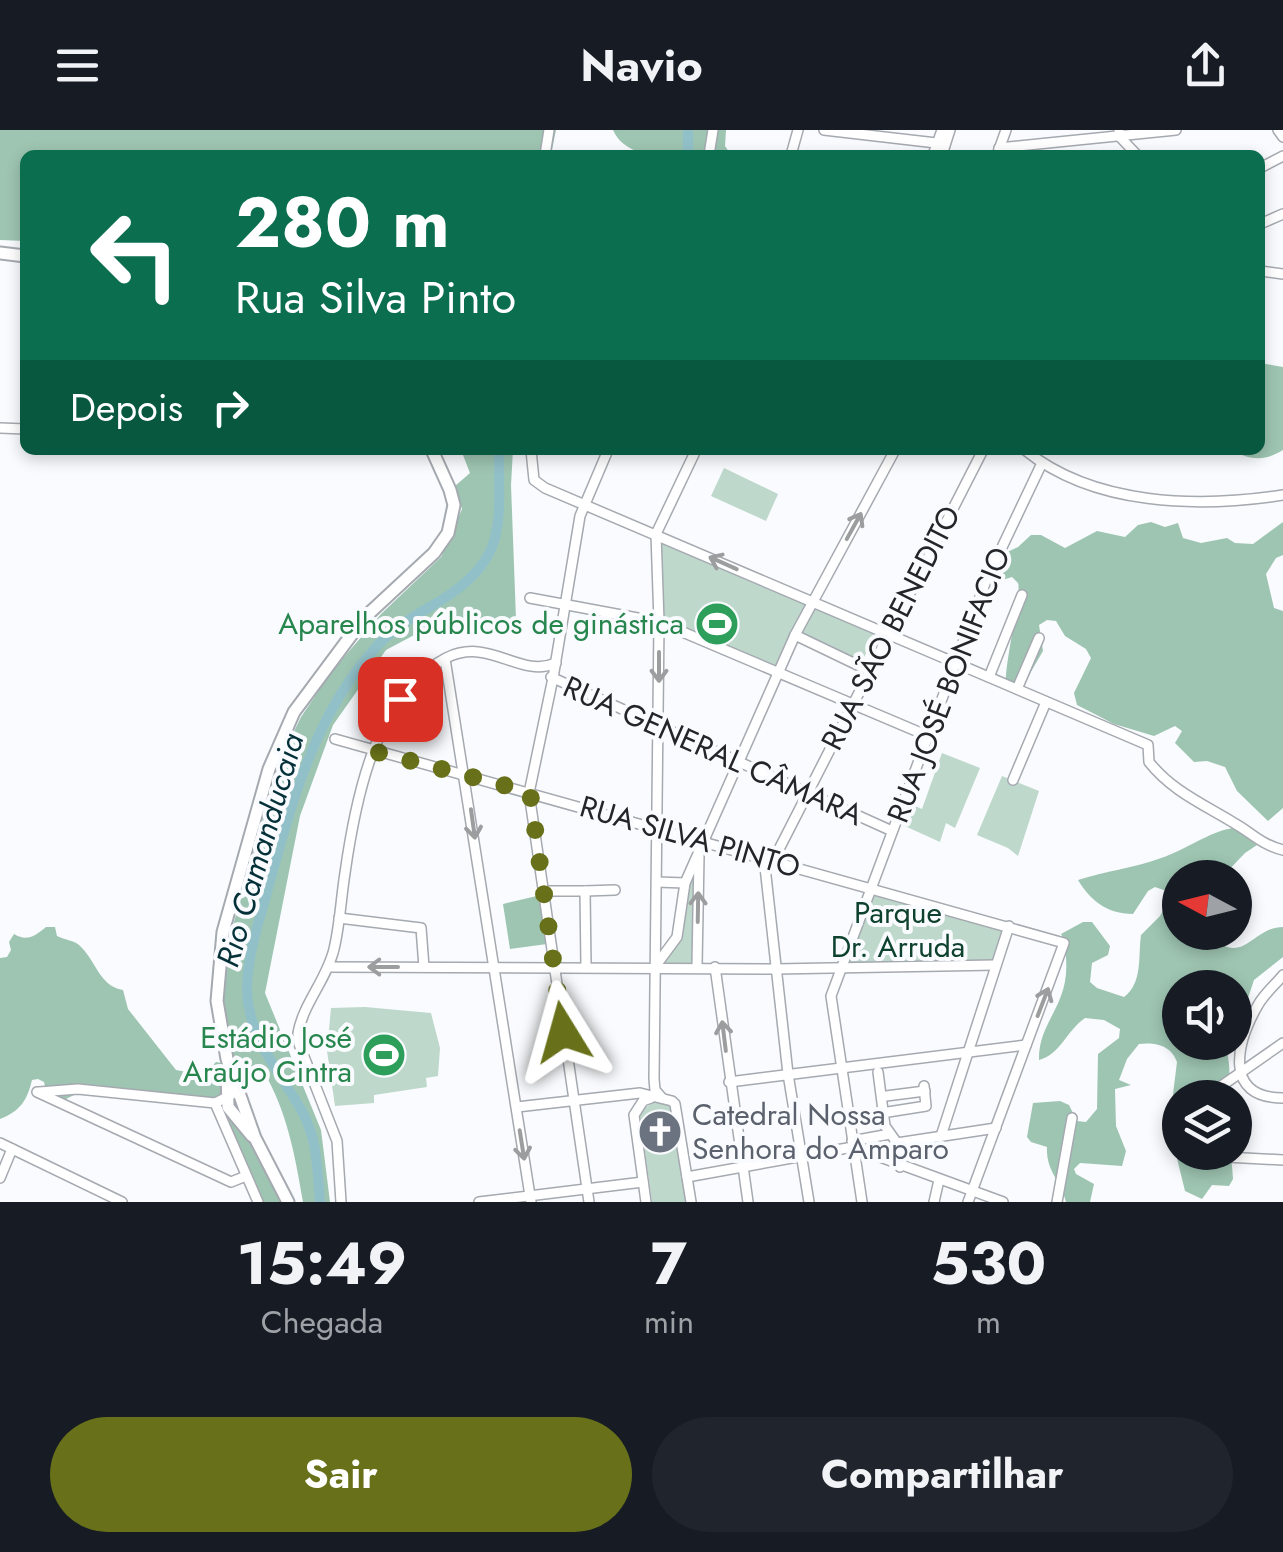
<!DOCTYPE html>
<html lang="pt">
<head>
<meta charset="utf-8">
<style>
	:root { --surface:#171b24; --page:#20242c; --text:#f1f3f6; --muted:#9ea1a6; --accent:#687119 }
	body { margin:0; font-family:Jost,sans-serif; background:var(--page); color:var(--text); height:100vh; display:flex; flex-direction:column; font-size:38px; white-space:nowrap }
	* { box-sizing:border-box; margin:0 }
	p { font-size:32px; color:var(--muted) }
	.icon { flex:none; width:55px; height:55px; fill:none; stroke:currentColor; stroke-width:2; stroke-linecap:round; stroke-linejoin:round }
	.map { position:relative; height:1072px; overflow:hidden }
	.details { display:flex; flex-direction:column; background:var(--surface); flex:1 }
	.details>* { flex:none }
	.guide { position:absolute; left:20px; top:20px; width:1245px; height:305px; border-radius:15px; box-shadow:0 5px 15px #0003; background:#0b6e4f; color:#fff; overflow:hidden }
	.needle { width:65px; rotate:277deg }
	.tools { position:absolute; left:1162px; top:730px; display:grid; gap:20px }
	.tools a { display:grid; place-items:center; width:90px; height:90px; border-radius:50%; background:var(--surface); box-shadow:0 5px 15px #0003; font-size:50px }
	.pin { position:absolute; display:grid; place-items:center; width:85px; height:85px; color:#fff; margin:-42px; border-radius:20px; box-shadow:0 5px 15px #0006 }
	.me { position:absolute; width:110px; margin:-55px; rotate:352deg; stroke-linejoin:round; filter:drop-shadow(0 0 8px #0008) }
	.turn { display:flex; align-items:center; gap:35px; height:210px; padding:0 50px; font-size:45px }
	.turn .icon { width:130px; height:130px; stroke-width:2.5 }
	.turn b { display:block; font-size:70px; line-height:85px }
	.then { display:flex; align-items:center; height:95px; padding:0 50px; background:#0003; gap:20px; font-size:38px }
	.eta { display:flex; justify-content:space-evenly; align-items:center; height:170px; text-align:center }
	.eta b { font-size:60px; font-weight:700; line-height:70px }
	.action { display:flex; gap:20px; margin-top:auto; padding:20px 50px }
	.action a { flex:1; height:115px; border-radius:60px; background:var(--accent); color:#fff; font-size:40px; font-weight:700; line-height:115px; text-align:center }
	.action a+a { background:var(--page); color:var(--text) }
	header { display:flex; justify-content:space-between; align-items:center; height:130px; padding:0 50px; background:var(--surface); font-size:45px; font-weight:700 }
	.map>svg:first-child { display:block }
</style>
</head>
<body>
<header><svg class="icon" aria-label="menu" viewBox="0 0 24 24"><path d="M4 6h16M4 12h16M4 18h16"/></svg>Navio<svg class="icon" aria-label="share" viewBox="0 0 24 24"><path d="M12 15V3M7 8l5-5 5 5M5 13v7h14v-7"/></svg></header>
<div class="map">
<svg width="1283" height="1072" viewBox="0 0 1283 1072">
	<rect width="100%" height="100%" fill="#f9fbfe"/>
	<g fill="#bed8cb">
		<path d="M 724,338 L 778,364 L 766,391 L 711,366 Z"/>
		<path d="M 661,410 L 806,473 L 776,538 L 664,490 Z"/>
		<path d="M 816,477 L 877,503 L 862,531 L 802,503 Z"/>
		<path d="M 942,623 L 980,638 L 955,698 L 946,693 L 940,712 L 896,692 L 904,671 L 922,679 Z"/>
		<path d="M 1002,646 L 1039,661 L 1018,726 L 1008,718 L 977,705 Z"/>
		<path d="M 698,726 L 696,834 L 662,834 L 679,806 L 683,771 Z"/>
		<path d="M 871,758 L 1010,792 L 995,834 L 844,837 Z"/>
		<path d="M 365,877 L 431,883 L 440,918 L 438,946 L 426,948 L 427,957 L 374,965 L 374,973 L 335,976 L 327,921 L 331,878 Z"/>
		<path d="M 656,971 L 673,975 L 688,1072 L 652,1072 L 640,986 L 643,979 Z"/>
	</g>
	<g fill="#9ec5b2">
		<path d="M 0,0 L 556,0 L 551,25 L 25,25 L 25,111 L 0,110 Z"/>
		<path d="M 613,0 L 726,0 L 725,16 L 731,25 C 696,25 630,38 613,0 Z"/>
		<path d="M 1260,233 L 1283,237 L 1283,320 C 1270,328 1258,331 1242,325 L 1242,320 L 1260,320 Z"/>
		<path d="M 461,320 L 513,320 L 511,355 L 516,489 L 460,498 L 448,487 L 386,520 L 333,595 L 300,686 L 265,863 L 321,1000 L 330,1072 L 303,1072 C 295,1025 287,980 262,939 L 237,945 L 222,867 L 225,824 L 279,632 L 301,587 L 332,541 L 381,484 L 441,427 L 462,379 L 455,356 L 470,343 Z"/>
		<path d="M 1151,392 L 1165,397 L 1178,393 L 1183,408 L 1201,413 L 1227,408 L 1235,413 L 1253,414 L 1283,392 L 1283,425 L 1276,428 L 1266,444 L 1274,478 L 1283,481 L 1283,678 L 1268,691 L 1237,661 L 1225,637 L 1207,631 L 1194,632 L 1175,613 L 1182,601 L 1175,596 L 1154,606 L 1114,594 L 1077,575 L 1074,563 L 1091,528 L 1086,519 L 1065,506 L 1056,491 L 1047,490 L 1039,495 L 1043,521 L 1029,545 L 1015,557 L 1006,554 C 1004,536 1022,462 1018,453 C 1016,451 1014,449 1012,447 L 999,451 L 1003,424 L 1018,417 L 1031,405 L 1041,405 L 1065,418 L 1097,401 L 1125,407 L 1138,395 Z"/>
		<path d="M 1233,698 L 1260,713 L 1245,723 L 1222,747 L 1180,748 L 1180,802 L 1208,803 C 1243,840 1251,797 1283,797 L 1283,827 L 1254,850 L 1245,877 L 1235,882 L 1235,858 L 1180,858 L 1180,912 L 1225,913 C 1237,960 1225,967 1180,968 L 1180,1022 L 1231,1023 L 1233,1049 L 1229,1056 L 1212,1055 L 1202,1069 L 1185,1061 L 1169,996 L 1177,932 C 1171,915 1155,912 1139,914 L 1127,929 L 1119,950 L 1131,955 L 1115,959 L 1116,996 L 1126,1021 L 1122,1036 L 1080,1033 L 1074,1039 L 1076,1044 L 1094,1054 L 1090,1072 L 1066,1072 C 1060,1048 1046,1042 1047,1017 L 1031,1012 L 1027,1007 L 1033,973 L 1060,971 L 1069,975 L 1077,991 L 1086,992 L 1097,979 L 1098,924 L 1119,908 L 1120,899 L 1104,890 L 1085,888 C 1067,900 1060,925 1039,930 C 1038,891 1070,876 1066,828 C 1065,818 1066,812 1061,804 L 1083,792 L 1092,792 L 1110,816 L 1108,825 L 1092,833 L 1090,852 L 1097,858 L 1124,867 C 1143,853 1138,826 1141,805 L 1160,786 L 1172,763 L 1155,757 L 1148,761 L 1133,784 C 1107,784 1090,770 1078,750 C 1105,741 1134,738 1161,728 C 1186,720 1208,702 1233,698 Z"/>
		<path d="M 541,765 L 547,814 L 510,819 L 503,774 Z"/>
		<path d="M 46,797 L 55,797 L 57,806 C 65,810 73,810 79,815 C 96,830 99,856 123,860 L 128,879 L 176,940 L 203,945 L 216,932 L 222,933 L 229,946 L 237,982 L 288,1072 L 260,1072 C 254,1052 244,1037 236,1018 C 228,1000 233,989 220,971 L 94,955 L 62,971 L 47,965 L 44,952 L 38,949 L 32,950 C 27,971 20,981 0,989 L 0,828 L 7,827 L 11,820 L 9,812 L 14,804 C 27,812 35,806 46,797 Z"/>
	</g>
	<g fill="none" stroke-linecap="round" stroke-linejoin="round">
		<g stroke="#92c0c9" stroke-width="10">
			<path d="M 688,25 L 688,0"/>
			<path d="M 320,1072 C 317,1040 318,1012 303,983 C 281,943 248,908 247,860 C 247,825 260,788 269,755 C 293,669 315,583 378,515 C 395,496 418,484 440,471 C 510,427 498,393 499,320"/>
		</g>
		<defs>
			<g id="minor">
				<path d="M 824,0 L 945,14"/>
				<path d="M 1119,0 L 1120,7 L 1137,25"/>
				<path d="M 1278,0 L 1283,7"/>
				<path d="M 999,18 L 1176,0"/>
				<path d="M 545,25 L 549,0"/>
				<path d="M 709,25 L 713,0"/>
				<path d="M 791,25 L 798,0"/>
				<path d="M 933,25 L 942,0"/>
				<path d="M 942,25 L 950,0"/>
				<path d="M 997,25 L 1006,0"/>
				<path d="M 1260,38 L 1283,26"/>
				<path d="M 1260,94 L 1283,84"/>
				<path d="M 1260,141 L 1283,144"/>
				<path d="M 0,298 L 25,299"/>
				<path d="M 531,320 L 534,350 L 545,358 L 1148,615 L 1149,632 C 1172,661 1203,674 1234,693 C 1252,703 1262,715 1283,720"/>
				<path d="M 1025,320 C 1094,376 1198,378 1283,365"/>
				<path d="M 530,468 L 659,492 L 928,606"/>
				<path d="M 795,505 L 870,541"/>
				<path d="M 445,529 L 531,1072"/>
				<path d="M 551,547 L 892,701"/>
				<path d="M 989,547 L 1022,465"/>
				<path d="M 1017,559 L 1039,508"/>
				<path d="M 335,609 L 1064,813 L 968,1072"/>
				<path d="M 1013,650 L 1046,572"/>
				<path d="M 764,728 L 788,944 L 809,1072"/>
				<path d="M 773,731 L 983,320"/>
				<path d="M 657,752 L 685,753"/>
				<path d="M 543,761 L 585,761 L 586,836"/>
				<path d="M 585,761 L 615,760"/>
				<path d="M 339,788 L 421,798 L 424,837"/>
				<path d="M 657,834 L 677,807 L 685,753 L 795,505 L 895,320"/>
				<path d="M 697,836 L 699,726"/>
				<path d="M 328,837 L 776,839 L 996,835"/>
				<path d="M 715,837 L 748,1072"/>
				<path d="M 1283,845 C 1275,855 1264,864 1258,875 C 1236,913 1223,968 1283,968"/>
				<path d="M 878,942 L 885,996 L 897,1013 L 900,1037"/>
				<path d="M 729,952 L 1026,915"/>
				<path d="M 1217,959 L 1283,913"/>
				<path d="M 37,962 L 231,1052 L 246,1046"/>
				<path d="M 39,962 L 78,959 L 215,973 L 231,965"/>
				<path d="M 886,966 L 925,961"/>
				<path d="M 662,968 L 655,960 L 654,949 L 659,492 L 656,404 L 696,320"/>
				<path d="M 215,973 L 258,1072"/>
				<path d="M 517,977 L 640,963 L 672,971 L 675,974 L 691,1072"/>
				<path d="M 888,982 L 926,976 L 924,956"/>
				<path d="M 941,1006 L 1009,796"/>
				<path d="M 852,1011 L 890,1004"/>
				<path d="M 0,1013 L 122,1072"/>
				<path d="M 897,1013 L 996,998"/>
				<path d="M 1226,1027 L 1283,1030"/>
				<path d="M 687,1047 L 853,1017 L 1003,1072"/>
				<path d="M 0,1048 L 12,1019"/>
				<path d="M 341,1072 L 337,1011 L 299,914 L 298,903 C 303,874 327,849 334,819 C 340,794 341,768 345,743 C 355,672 375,564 446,528 C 490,506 519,549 556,533"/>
				<path d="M 479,1072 L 643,1052"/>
				<path d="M 589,1072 L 529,663 L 553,548 L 580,386 L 608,320"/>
				<path d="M 646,1072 L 634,985 L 643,971 L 651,968"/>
				<path d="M 862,1072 L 831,866 L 986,451 L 1042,333"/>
				<path d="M 934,1072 L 939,1050"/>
				<path d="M 1057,1072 L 1072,988"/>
			</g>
			<g id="major">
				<path d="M 0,123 L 25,126"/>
				<path d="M 227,944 L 228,977 L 252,1006"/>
				<path d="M 288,1072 L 255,1008 L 227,929 L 217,871 L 223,802 L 269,639 L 294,582 L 364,488 L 434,423 L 448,403 L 454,375 L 450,360 L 432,320"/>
			</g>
		</defs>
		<use href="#minor" stroke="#a5a9b0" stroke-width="12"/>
		<use href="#major" stroke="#a5a9b0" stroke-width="15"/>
		<use href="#minor" stroke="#fff" stroke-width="9"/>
		<use href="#major" stroke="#fff" stroke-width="11"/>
	</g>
	<defs><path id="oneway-shaft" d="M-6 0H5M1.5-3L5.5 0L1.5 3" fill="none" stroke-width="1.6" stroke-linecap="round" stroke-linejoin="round" transform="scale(2.5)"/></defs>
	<g stroke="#9c9d9e">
		<use href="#oneway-shaft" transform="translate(854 396) rotate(-61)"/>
		<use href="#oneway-shaft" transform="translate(723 433) rotate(-156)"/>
		<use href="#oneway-shaft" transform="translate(659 537) rotate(90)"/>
		<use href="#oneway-shaft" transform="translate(473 694) rotate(82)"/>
		<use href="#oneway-shaft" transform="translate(698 777) rotate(-89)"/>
		<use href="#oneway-shaft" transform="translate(383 837) rotate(180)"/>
		<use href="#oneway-shaft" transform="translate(1043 872) rotate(-69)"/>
		<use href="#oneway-shaft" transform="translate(724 906) rotate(-97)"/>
		<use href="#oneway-shaft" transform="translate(522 1015) rotate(81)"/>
	</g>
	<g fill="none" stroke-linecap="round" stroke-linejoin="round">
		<path stroke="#687119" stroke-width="18" stroke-dasharray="0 32.4" d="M 400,569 L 373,621 L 530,662 L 563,902"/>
	</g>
	<defs>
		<symbol id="stadium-disc" viewBox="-11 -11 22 22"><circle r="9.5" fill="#2e9e5b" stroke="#f9fbfe"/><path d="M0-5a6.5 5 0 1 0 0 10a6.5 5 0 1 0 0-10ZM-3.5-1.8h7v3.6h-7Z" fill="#fff"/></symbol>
		<symbol id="church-disc" viewBox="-11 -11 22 22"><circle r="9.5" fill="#6b7280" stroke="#f9fbfe"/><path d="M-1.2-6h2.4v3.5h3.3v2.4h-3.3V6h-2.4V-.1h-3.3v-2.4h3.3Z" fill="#fff"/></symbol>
	</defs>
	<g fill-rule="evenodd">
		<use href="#stadium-disc" x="692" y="469" width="50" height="50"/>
		<use href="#stadium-disc" x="359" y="900" width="50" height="50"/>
		<use href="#church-disc" x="635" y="977" width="50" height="50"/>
	</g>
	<g text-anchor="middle" stroke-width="8" stroke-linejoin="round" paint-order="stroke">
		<g font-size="30" fill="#27864d" stroke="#f9fbfe" text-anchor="end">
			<text x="684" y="504">Aparelhos públicos de ginástica</text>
			<text x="352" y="918">Estádio José<tspan x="352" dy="34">Araújo Cintra</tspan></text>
		</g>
		<g font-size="30" fill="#232527" stroke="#f9fbfe">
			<text transform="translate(891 498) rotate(-63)" y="10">RUA SÃO BENEDITO</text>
			<text transform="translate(949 555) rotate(-69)" y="10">RUA JOSÉ BONIFACIO</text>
			<text transform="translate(713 621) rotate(24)" y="10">RUA GENERAL CÂMARA</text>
			<text transform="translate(690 707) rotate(16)" y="10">RUA SILVA PINTO</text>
		</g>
		<g font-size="30" fill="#0e422f" stroke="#f9fbfe">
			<text x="898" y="793">Parque<tspan x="898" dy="34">Dr. Arruda</tspan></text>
		</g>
		<g font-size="30" fill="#5b616d" stroke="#f9fbfe" text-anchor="start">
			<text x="692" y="995">Catedral Nossa<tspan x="692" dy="34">Senhora do Amparo</tspan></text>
		</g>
		<g font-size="32" font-style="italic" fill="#043139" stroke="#f9fbfe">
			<text transform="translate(260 720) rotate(-74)" y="11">Rio Camanducaia</text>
		</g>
	</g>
</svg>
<div class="tools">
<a><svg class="needle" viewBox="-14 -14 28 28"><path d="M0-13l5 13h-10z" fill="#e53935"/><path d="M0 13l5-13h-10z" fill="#9ea1a6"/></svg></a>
<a><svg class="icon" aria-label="sound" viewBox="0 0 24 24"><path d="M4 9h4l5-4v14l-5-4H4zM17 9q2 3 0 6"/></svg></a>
<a><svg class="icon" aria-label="layers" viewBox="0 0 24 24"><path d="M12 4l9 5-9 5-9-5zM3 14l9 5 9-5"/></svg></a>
</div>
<div class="pin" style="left:400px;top:569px;background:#d93025"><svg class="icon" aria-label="arrive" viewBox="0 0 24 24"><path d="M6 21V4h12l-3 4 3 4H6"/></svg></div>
<svg class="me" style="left:563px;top:902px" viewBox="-20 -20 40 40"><path d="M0-17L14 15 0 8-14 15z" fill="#687119" stroke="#fff" stroke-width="4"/></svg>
<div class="guide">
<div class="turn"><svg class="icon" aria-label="left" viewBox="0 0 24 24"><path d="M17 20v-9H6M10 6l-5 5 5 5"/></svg><div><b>280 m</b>Rua Silva Pinto</div></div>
<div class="then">Depois<svg class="icon" aria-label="right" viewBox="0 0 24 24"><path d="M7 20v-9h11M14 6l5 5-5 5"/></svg></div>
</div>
</div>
<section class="details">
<div class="eta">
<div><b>15:49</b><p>Chegada</p></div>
<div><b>7</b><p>min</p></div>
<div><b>530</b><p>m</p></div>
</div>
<div class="action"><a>Sair</a><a>Compartilhar</a></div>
</section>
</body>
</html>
